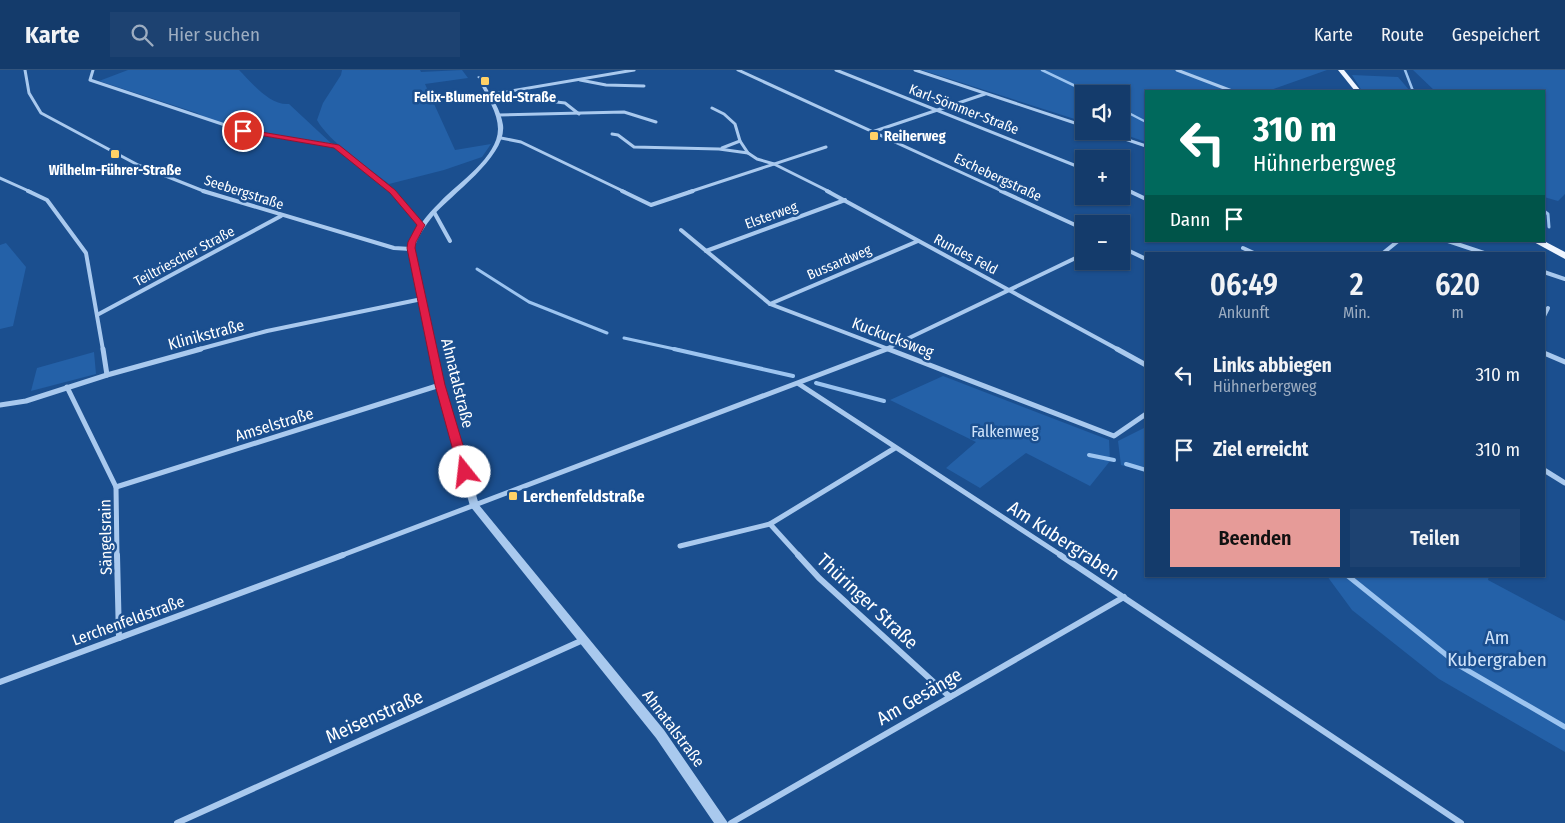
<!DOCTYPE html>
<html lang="de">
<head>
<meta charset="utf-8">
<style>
	:root { --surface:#143b6b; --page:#1d4271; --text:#f1f3f6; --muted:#9dadc1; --line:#33557e; --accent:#e69b98 }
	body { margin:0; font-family:"Fira Sans Condensed",sans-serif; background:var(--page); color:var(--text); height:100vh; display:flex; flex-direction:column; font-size:19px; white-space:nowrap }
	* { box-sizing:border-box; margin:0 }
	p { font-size:16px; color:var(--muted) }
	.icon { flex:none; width:28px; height:28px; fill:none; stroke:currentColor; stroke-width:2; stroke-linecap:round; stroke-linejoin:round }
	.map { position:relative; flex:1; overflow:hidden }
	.side { position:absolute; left:1145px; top:182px; width:400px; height:325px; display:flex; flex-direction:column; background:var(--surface); border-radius:0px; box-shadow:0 1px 4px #0004,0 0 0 1px var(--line) }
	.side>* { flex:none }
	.top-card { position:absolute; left:1145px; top:20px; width:400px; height:152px; border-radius:0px; box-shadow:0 1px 4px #0004,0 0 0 1px var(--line); background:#00695c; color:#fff; overflow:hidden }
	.tools { position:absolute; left:1075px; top:15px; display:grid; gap:10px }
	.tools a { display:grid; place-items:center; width:55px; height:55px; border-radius:0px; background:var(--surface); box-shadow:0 1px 4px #0004,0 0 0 1px var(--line); font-size:25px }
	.pin { position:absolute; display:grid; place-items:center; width:42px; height:42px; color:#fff; margin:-21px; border:2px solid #fff; border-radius:50%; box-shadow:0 1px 5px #0007 }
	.me { position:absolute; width:55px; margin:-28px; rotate:344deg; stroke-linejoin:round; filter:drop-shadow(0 0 4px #0008) }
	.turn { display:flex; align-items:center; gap:18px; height:105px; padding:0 25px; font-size:22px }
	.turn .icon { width:65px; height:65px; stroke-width:2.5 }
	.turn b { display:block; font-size:35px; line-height:42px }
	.then { display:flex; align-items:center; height:48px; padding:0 25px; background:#0003; gap:10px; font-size:19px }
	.eta { display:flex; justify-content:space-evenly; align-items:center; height:85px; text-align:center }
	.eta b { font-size:30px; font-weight:600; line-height:35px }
	.cta { display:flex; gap:10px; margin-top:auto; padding:10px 25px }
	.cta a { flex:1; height:58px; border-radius:0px; background:var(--accent); color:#111; font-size:20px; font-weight:600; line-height:58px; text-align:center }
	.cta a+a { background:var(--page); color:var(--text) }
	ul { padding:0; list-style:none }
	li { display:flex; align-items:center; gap:15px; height:75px; padding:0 25px }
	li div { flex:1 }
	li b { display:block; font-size:19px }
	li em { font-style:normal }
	header { display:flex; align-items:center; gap:30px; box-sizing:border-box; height:70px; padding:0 25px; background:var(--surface); border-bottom:1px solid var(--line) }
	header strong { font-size:24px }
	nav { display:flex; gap:28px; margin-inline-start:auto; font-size:18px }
	.search { width:350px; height:45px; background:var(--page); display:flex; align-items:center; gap:12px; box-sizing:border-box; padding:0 18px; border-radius:0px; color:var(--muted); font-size:19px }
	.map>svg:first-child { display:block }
</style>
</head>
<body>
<header>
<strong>Karte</strong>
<div class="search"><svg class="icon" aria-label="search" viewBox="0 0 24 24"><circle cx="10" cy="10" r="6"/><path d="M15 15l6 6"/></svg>Hier suchen</div>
<nav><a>Karte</a><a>Route</a><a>Gespeichert</a></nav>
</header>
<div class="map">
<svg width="1565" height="753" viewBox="0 0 1565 753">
	<rect width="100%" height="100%" fill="#1b4f8f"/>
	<g fill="#2461a8">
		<path d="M 128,0 L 239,0 C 251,12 270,36 289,34 L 333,75 C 297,69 227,63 197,43 L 99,11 Z"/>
		<path d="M 342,0 L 420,0 L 421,2 L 462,0 L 468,8 L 425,14 L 455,80 L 491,74 L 482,87 L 444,100 L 389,114 C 368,97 329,72 317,50 L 323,33 L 341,5 Z"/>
		<path d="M 922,0 L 1327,0 L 1268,21 L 1146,21 L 1146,72 L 1114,61 L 1121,61 L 1121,24 L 1084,24 L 1084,52 Z"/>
		<path d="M 1413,0 L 1565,0 L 1565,124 L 1558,131 L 1544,127 L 1544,21 L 1435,21 Z"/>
		<path d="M 1352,5 L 1398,7 L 1410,21 L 1362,21 Z"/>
		<path d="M 6,173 L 26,197 L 13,256 L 0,259 L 0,175 Z"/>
		<path d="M 94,282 L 96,304 L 31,321 L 37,298 Z"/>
		<path d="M 943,306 L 1109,370 L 1110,391 L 1090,416 L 1026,383 L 980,418 L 946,398 L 976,372 L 890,330 Z"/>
		<path d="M 1146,357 L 1146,402 L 1121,395 L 1118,371 Z"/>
		<path d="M 1327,506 L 1489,506 L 1488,510 L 1565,551 L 1565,682 L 1439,609 L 1352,540 Z"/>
	</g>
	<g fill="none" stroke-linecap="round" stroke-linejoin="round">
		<g stroke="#9cc4f0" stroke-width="2.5">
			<path d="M 1042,0 L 1092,24"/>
			<path d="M 1405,0 L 1413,21"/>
			<path d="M 1121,39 L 1146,52"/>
		</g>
		<g stroke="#9cc4f0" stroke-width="3">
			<path d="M 1544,141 L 1548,144 L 1549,157"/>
			<path d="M 477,199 L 529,232 L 607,263"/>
			<path d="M 624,268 L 679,280"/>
		</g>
		<g stroke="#9cc4f0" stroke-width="4">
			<path d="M 674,279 L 793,306"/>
			<path d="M 816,313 L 884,331"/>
			<path d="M 1089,385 L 1114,390"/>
			<path d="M 1126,394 L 1146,400"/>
		</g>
		<path stroke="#9cc4f0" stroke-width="5" d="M 1348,506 L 1460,596 L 1565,657"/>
		<g stroke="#a9c9ee" stroke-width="3">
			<path d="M 25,0 L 29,23 L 41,43 L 138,95 L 206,122"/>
			<path d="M 93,0 L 90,10 L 243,61 L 336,76 L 394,122"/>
			<path d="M 738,0 L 1004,122"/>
			<path d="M 836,0 L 1084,99"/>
			<path d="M 915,0 L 1084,56"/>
			<path d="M 1177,0 L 1232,21"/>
			<path d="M 580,10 L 606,15 L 644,16"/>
			<path d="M 488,25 L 634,0"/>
			<path d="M 548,31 L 565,33 L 579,44"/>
			<path d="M 712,38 L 724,44 L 735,54 L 740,71 L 748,83 L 757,89 L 774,94 L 830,122"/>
			<path d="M 499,45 L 624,42 L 656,52"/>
			<path d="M 1101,61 L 1146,76"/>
			<path d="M 872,62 L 985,24"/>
			<path d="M 612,64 L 618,65 L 634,77 L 719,79 L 748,83"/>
			<path d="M 501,68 L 521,72 L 625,122"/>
			<path d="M 722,78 L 740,71"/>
			<path d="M 0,108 L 31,122"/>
			<path d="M 1121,117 L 1132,122"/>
			<path d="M 689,122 L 826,77"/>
		</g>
		<g stroke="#a9c9ee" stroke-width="4">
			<path d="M 28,121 L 47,130 L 86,183 L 103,280"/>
			<path d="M 203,121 L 394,178 L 411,179"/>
			<path d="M 393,121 L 421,155"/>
			<path d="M 622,121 L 651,135 L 693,121"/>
			<path d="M 827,121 L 1119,280"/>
			<path d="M 1001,121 L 1084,159"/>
			<path d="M 1129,121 L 1146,129"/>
			<path d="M 434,142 L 450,171"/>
			<path d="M 681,160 L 770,234 L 891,280"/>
			<path d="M 1448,171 L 1487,184"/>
			<path d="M 1121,177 L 1146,189"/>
			<path d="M 1243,178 L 1256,184"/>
			<path d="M 706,181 L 845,130"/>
			<path d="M 1382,184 L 1398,171"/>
			<path d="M 1544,202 L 1565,209"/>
			<path d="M 770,234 L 918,171"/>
			<path d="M 97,245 L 281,146"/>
			<path d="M 1544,246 L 1548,238"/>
			<path d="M 196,280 L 267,261 L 422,229"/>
			<path d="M 884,280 L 1084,184"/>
		</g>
		<g stroke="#a9c9ee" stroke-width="5">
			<path d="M 103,279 L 107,305"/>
			<path d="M 888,279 L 1114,366 L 1146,344"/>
			<path d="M 1117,279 L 1146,295"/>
			<path d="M 1544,283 L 1565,292"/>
			<path d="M 799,314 L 1062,486"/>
			<path d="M 67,317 L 116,417 L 117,486"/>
			<path d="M 0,335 L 26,331 L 107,305 L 201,279"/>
			<path d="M 1544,400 L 1565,413"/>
			<path d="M 116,417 L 440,315"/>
			<path d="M 680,476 L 770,454"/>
			<path d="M 340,486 L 887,279"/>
			<path d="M 799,486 L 770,454 L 895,378"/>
		</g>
		<g stroke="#a9c9ee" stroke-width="6">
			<path d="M 117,485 L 119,568"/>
			<path d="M 798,485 L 819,508 L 950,627"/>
			<path d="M 1060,485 L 1461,753"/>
			<path d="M 0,612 L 343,485"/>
			<path d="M 177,753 L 583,570"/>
			<path d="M 731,753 L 1124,527"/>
		</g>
		<path fill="#a9c9ee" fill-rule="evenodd" d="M 479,6 L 485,9 L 484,13 C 491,26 501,40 503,55 C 507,86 453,123 433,146 C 425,156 418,166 414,179 L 444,315 L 479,435 L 664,660 L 728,753 L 714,753 L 656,668 L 470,436 L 436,315 L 408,179 C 414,160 426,146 440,132 C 458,113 498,87 498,59 C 498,43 487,27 480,13 L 481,10 L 477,7 Z"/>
		<g fill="#f0f6ff" fill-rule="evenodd">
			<path d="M 1338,0 L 1344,0 L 1361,21 L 1355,21 Z"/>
			<path d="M 1532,171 L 1544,171 L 1565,182 L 1565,189 Z"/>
		</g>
	</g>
	<path fill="#e11d48" stroke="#92132f" d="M 243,59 L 339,75 L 395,120 L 425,155 L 416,172 L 415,178 L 445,315 L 471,402 L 469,404 L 461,404 L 459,402 L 435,315 L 407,178 L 408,172 L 417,155 L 390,123 L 334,78 L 241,62 L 241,59 Z"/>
	<g fill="#ffd166" stroke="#1b4f8f" stroke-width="2">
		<rect x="480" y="6" width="10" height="10" rx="2.5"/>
		<rect x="869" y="61" width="10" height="10" rx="2.5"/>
		<rect x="110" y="79" width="10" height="10" rx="2.5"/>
		<rect x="508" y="421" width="10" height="10" rx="2.5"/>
	</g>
	<g text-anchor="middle" stroke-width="5" stroke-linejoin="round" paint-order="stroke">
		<g font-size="14" font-weight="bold" fill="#fff" stroke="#1b4f8f">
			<text x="485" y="32">Felix-Blumenfeld-Straße</text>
			<text x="884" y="71" text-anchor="start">Reiherweg</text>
			<text x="115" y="105">Wilhelm-Führer-Straße</text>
		</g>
		<g font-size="14" fill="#fff" stroke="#1b4f8f">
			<text transform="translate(964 39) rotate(21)" y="5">Karl-Sömmer-Straße</text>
			<text transform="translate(998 107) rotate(25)" y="5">Eschebergstraße</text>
			<text transform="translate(244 122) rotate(18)" y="5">Seebergstraße</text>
			<text transform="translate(771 145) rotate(-20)" y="5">Elsterweg</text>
			<text transform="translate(966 184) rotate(28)" y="5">Rundes Feld</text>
			<text transform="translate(184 186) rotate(-28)" y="5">Teiltriescher Straße</text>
			<text transform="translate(839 192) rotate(-23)" y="5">Bussardweg</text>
		</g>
		<g font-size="16" fill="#fff" stroke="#1b4f8f">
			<text transform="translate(206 264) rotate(-15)" y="6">Klinikstraße</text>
			<text transform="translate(893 267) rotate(21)" y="6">Kuckucksweg</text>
			<text transform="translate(458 313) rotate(76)" y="6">Ahnatalstraße</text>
			<text transform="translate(274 354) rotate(-17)" y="6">Amselstraße</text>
			<text transform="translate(105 467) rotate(-91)" y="6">Sängelsrain</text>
			<text transform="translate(128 550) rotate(-20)" y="6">Lerchenfeldstraße</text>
			<text transform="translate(674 658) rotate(53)" y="6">Ahnatalstraße</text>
		</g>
		<g font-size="16" fill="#cfe3fa" stroke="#1b4f8f">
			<text x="1005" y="367">Falkenweg</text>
		</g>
		<g font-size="16" font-weight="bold" fill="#fff" stroke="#1b4f8f" text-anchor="start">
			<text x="523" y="432">Lerchenfeldstraße</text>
		</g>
		<g font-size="19" fill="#fff" stroke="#1b4f8f">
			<text transform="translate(1064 470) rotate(33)" y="7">Am Kubergraben</text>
			<text transform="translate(868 531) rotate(43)" y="7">Thüringer Straße</text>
			<text transform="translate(919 626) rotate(-30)" y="7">Am Gesänge</text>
			<text transform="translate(374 646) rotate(-24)" y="7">Meisenstraße</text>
		</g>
		<g font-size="19" fill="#cfe3fa" stroke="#1b4f8f">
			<text x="1497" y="574">Am<tspan x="1497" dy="22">Kubergraben</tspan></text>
		</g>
	</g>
</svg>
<div class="tools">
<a><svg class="icon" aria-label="sound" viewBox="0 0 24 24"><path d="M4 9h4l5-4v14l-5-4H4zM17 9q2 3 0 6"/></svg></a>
<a>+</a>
<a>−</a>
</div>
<div class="pin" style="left:243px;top:61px;background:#d93025"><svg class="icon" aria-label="arrive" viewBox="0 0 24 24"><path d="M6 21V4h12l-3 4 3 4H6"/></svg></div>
<svg class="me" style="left:465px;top:402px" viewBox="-20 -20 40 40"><circle r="19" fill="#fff"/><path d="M0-13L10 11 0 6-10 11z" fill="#e11d48"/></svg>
<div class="top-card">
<div class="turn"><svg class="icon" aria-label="left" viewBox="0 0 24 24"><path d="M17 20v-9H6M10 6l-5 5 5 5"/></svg><div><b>310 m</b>Hühnerbergweg</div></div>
<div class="then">Dann<svg class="icon" aria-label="arrive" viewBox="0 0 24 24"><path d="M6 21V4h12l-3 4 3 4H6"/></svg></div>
</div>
<section class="side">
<div class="eta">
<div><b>06:49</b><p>Ankunft</p></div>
<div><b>2</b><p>Min.</p></div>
<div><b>620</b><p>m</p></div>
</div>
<ul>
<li><svg class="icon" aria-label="left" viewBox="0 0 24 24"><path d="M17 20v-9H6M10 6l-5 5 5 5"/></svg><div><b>Links abbiegen</b><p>Hühnerbergweg</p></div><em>310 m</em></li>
<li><svg class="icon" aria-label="arrive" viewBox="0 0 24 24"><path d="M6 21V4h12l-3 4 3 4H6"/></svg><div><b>Ziel erreicht</b></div><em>310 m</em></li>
</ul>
<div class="cta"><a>Beenden</a><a>Teilen</a></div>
</section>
</div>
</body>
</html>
